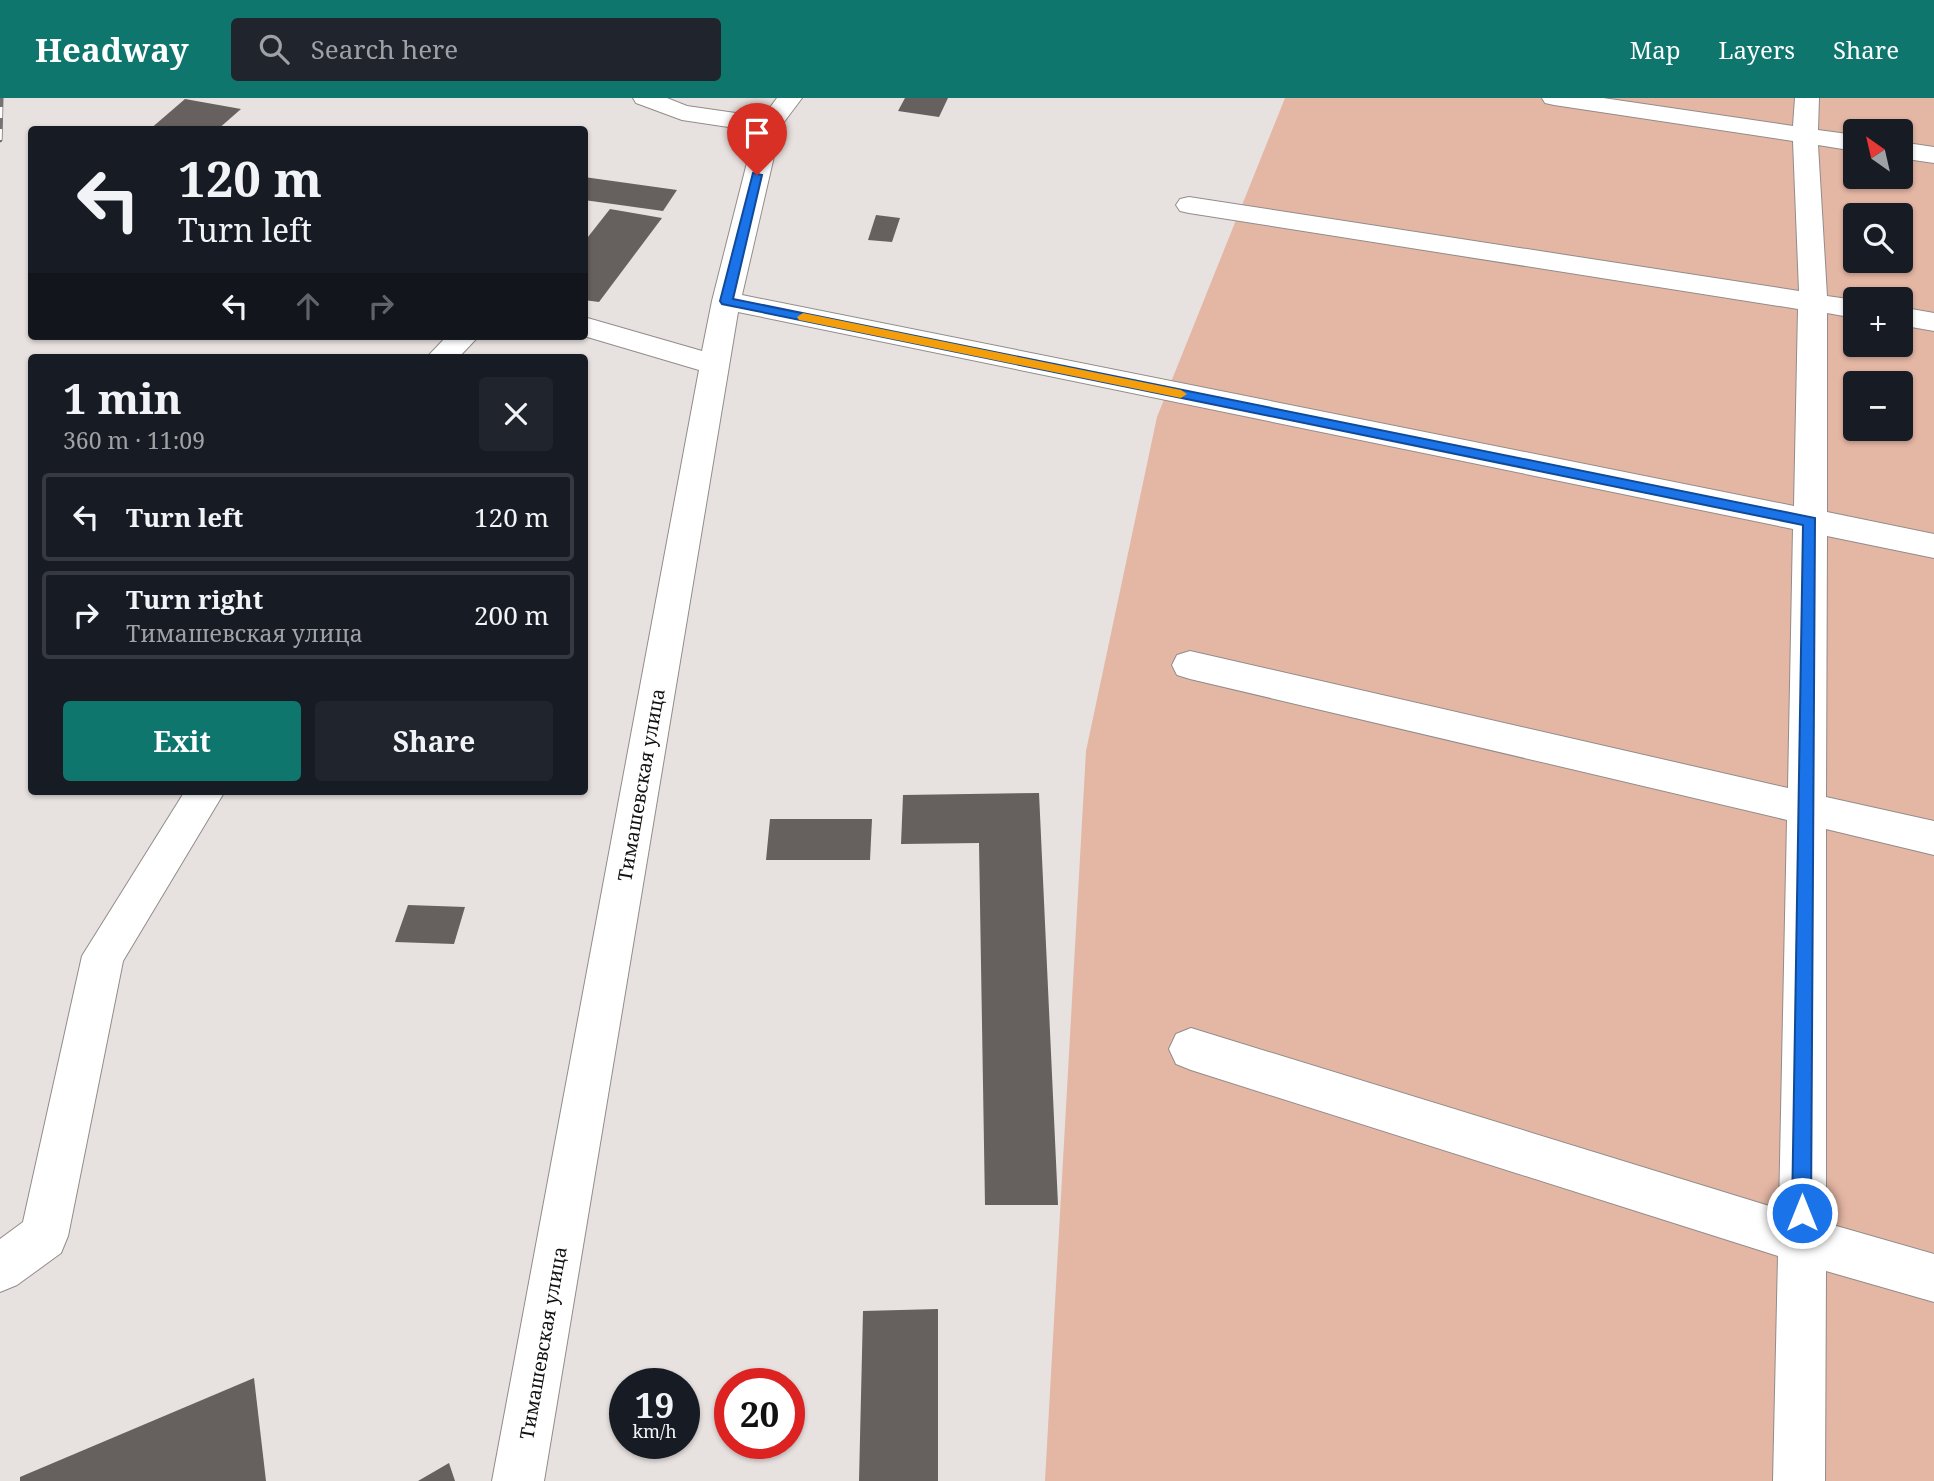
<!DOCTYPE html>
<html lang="en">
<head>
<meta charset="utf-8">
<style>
	:root { --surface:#171b24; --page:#20242c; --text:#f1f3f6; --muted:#9ea1a6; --line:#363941; --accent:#0f766e }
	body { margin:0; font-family:"Noto Serif",serif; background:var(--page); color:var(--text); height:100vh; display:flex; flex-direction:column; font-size:26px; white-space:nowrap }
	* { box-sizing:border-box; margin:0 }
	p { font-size:23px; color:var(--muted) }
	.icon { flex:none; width:38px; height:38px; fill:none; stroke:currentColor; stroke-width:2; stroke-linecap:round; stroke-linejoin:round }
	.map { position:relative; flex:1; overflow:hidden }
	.drawer { position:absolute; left:28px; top:256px; width:560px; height:441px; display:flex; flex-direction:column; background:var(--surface); border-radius:7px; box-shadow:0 2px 5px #0004 }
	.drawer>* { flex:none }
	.hud { position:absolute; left:28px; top:28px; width:560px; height:214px; border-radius:7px; box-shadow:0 2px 5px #0004; background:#171b24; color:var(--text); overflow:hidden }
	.needle { width:46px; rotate:326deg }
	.controls { position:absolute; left:1843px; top:21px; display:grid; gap:14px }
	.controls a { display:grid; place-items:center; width:70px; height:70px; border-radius:7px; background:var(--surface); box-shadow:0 2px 5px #0004; font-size:35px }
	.speed { position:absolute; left:609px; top:1270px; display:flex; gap:14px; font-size:35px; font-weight:700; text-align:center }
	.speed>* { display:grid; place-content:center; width:91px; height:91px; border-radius:50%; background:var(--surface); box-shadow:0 2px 5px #0004; line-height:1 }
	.speed small { font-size:18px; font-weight:400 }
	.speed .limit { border:10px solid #d22; background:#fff; color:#111 }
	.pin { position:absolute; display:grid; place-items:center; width:60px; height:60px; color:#fff; margin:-72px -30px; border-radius:50% 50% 50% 0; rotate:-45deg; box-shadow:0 0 7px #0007 }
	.pin .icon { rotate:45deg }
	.me { position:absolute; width:77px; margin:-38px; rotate:0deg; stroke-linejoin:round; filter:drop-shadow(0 0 5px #0008) }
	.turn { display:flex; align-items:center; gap:24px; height:147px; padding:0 35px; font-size:32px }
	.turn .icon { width:91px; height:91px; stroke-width:2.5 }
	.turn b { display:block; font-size:49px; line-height:60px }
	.lanes { display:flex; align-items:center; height:66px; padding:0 35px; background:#0003; justify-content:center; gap:35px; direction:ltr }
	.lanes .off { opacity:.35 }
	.round { display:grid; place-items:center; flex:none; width:74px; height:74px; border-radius:7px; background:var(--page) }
	.summary { display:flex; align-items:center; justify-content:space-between; height:119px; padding:0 35px }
	h1 { font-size:42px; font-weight:700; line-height:52px }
	.primary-button { display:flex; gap:14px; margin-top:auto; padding:14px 35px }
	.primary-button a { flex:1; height:80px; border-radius:7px; background:var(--accent); color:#fff; font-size:28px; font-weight:700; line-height:80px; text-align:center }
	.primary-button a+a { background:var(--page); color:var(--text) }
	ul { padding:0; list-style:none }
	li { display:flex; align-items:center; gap:21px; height:88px; margin:0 14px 10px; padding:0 21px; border:4px solid var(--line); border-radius:7px }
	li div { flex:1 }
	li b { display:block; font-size:26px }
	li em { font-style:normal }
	header { display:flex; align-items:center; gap:42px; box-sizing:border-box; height:98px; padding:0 35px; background:var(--accent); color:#fff }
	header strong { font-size:33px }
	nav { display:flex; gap:38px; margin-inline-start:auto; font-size:24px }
	.search { width:490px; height:63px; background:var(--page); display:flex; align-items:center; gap:18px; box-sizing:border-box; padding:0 24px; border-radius:7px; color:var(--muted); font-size:26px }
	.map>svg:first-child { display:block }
</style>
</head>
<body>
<header>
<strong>Headway</strong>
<div class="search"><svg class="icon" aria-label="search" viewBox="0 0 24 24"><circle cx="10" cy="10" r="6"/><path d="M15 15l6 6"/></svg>Search here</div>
<nav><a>Map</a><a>Layers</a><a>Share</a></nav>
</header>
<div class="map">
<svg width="1934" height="1383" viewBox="0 0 1934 1383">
	<rect width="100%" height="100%" fill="#e7e1df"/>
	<path fill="#e4b6a4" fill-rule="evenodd" d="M 1285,0 L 1934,0 L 1934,1383 L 1045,1383 L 1086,653 L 1157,319 ZM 1855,33 L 1900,33 L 1900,79 L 1855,79 ZM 1855,117 L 1900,117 L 1900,163 L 1855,163 ZM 1855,201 L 1900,201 L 1900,247 L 1855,247 ZM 1855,285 L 1900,285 L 1900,331 L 1855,331 Z"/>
	<g fill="#66605e">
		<path d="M 905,0 L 948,0 L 939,19 L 898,13 Z"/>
		<path d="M 185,1 L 241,11 L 217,32 L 149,32 Z"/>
		<path d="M 584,79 L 677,92 L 663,113 L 584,102 Z"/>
		<path d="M 610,111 L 662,120 L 599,204 L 584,202 L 584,144 Z"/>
		<path d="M 876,117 L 900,120 L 892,144 L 868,142 Z"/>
		<path d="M 1039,695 L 1058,1107 L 985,1107 L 979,745 L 901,746 L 903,697 Z"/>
		<path d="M 770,721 L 872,721 L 870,762 L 766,762 Z"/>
		<path d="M 408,807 L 465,809 L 454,846 L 395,844 Z"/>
		<path d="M 938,1211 L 938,1383 L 859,1383 L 863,1213 Z"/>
		<path d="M 254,1280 L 266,1383 L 20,1383 L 20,1379 Z"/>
		<path d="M 449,1365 L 455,1383 L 418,1383 Z"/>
	</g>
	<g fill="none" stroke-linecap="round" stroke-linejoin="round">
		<defs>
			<g id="minor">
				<path d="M 633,0 L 667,0 L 687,8 L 763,19 L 777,0 L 802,0 L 781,28 L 742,197 L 1794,408 L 1798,211 L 1189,115 L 1180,113 L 1176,107 L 1180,101 L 1189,99 L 1799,193 L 1793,43 L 1554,7 L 1545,5 L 1542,0 L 1603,0 L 1793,28 L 1795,0 L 1819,0 L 1818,32 L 1855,37 L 1855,53 L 1818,47 L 1827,198 L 1855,202 L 1855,220 L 1827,215 L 1827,414 L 1934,436 L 1934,460 L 1827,438 L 1826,699 L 1934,723 L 1934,757 L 1826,731 L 1826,1125 L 1934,1156 L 1934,1204 L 1826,1173 L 1825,1383 L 1773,1383 L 1778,1158 L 1191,972 L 1176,966 L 1169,951 L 1176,936 L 1191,930 L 1779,1111 L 1787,722 L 1190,581 L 1177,577 L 1172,567 L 1177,557 L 1190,553 L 1788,690 L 1793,431 L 738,214 L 544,1383 L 492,1383 L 699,272 L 584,238 L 584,219 L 702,253 L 712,203 L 755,33 L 682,22 L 636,5 Z"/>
				<path d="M 1900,44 L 1934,49 L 1934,65 L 1900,60 Z"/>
				<path d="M 1900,209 L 1934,215 L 1934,233 L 1900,227 Z"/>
				<path d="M 447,238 L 479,238 L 459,259 L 427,259 Z"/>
				<path d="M 185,693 L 225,693 L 123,863 L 68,1138 L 61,1155 L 17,1187 L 0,1194 L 0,1141 L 23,1124 L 82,858 Z"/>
			</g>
		</defs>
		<use href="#minor" stroke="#928c8a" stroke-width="2"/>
		<use href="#minor" fill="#fff" fill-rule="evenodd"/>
		<defs>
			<path id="rail" d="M 0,42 L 1,0"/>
		</defs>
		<use href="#rail" stroke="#767271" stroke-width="5"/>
		<use href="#rail" stroke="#fff" stroke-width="3.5" stroke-dasharray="11" stroke-linecap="butt"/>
	</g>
	<path fill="#1a73e8" stroke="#114b97" stroke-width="2" d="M 753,75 L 762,77 L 733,201 L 1815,420 L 1811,1115 L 1809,1122 L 1802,1125 L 1795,1122 L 1792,1115 L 1803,427 L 722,206 L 720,203 Z"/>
	<path fill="#f59e0b" d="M 803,215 L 1181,292 L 1187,296 L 1181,300 L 799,222 L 797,219 Z"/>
	<g text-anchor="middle" stroke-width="5" stroke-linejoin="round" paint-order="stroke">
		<g font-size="19" fill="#141211" stroke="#fff">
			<text transform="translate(641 687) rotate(-80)" y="7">Тимашевская улица</text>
			<text transform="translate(543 1245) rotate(-80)" y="7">Тимашевская улица</text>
		</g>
	</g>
</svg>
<div class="controls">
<a><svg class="needle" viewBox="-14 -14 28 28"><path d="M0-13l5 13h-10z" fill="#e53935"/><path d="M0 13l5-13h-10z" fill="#9ea1a6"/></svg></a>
<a><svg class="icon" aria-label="search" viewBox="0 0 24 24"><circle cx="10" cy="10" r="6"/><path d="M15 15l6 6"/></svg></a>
<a>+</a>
<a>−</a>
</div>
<div class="speed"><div>19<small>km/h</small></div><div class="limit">20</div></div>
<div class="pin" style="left:757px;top:77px;background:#d93025"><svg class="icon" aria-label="arrive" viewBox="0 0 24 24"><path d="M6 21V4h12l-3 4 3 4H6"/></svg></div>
<svg class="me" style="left:1802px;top:1115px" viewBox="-20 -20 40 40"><circle r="17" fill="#1a73e8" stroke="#fff" stroke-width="3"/><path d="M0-11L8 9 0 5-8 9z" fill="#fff"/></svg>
<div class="hud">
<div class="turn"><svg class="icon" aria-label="left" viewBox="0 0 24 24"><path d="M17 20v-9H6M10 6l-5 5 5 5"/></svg><div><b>120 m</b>Turn left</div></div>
<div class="lanes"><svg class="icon" aria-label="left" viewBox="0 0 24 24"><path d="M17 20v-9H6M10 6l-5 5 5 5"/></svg><svg class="icon off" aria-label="ahead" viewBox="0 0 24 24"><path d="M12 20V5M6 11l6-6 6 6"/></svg><svg class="icon off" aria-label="right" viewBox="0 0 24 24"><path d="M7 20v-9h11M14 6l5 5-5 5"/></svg></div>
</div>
<section class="drawer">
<div class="summary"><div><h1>1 min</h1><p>360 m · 11:09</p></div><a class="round"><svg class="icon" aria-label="close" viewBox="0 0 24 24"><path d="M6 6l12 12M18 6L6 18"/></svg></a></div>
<ul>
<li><svg class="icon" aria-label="left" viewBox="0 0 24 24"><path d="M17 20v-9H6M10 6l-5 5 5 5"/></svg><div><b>Turn left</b></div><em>120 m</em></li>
<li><svg class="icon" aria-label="right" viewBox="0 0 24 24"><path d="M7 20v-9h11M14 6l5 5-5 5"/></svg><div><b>Turn right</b><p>Тимашевская улица</p></div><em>200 m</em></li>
</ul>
<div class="primary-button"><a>Exit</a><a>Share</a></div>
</section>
</div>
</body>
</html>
